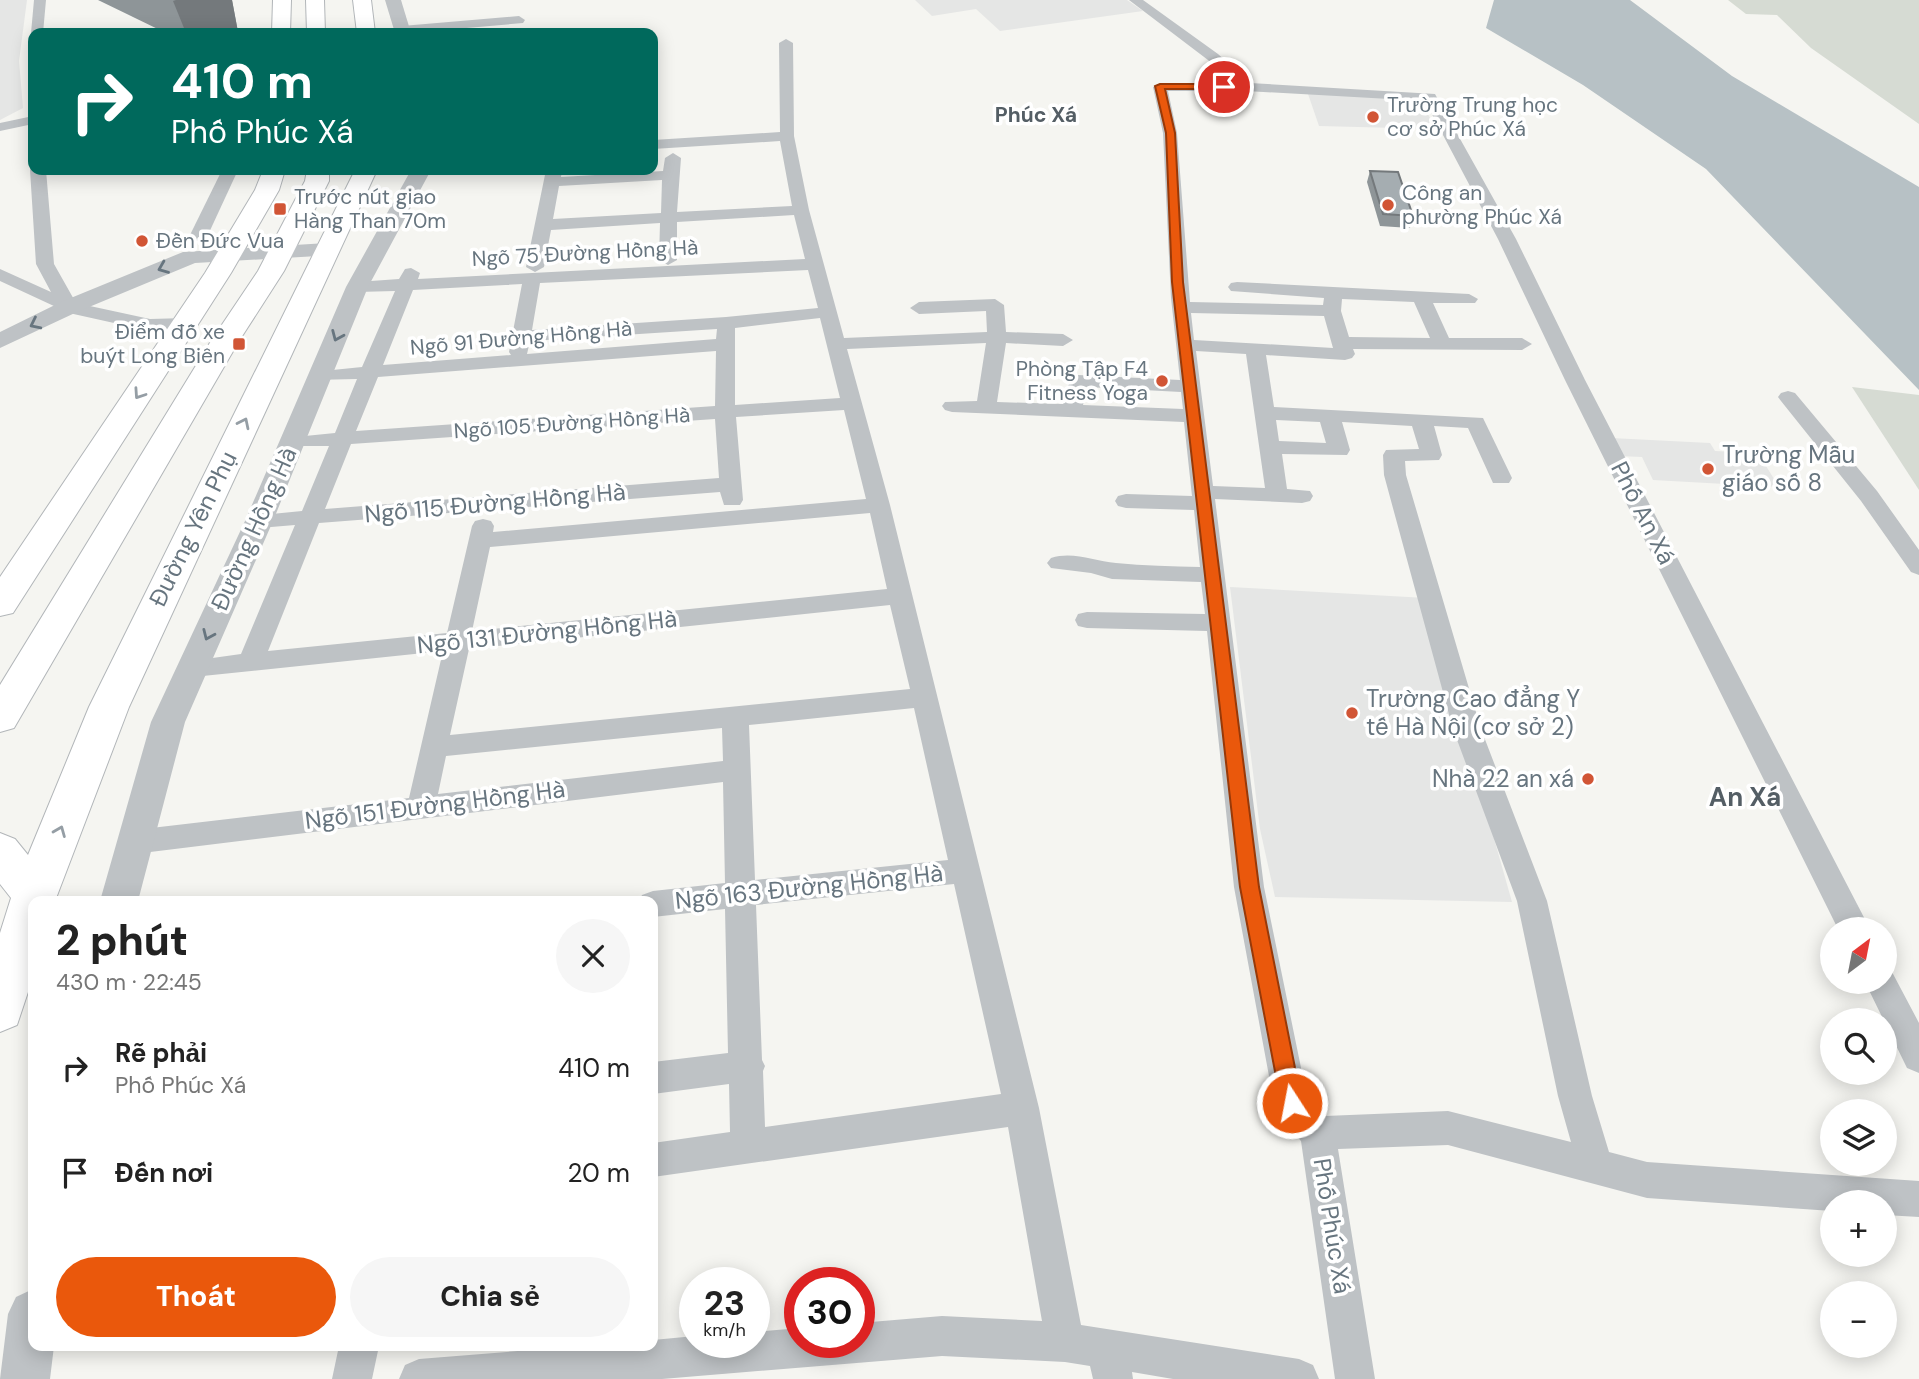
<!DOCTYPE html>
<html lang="vi">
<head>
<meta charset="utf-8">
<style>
	:root { --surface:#fff; --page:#f6f6f6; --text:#222; --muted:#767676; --accent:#ea580c }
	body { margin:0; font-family:"DM Sans",sans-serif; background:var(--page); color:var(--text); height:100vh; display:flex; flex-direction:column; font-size:26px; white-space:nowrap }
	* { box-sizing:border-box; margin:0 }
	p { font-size:23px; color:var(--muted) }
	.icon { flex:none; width:38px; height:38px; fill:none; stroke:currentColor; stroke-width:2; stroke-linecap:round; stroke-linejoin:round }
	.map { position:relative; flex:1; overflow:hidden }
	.details { position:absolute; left:28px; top:896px; width:630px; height:455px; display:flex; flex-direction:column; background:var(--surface); border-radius:14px; box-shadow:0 4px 18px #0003 }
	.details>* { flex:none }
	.banner { position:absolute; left:28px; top:28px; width:630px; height:147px; border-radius:14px; box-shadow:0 4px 18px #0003; background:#00695c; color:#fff; overflow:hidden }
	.needle { width:46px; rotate:32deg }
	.controls { position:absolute; left:1820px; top:917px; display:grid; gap:14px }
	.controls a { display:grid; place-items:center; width:77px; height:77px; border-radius:50%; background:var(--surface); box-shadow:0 4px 18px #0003; font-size:35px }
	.speed { position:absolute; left:679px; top:1267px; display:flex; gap:14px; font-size:35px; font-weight:700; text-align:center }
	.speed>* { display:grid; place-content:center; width:91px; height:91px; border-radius:50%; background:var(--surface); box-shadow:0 4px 18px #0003; line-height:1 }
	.speed small { font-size:18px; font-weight:400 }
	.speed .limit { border:10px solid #d22; background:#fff; color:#111 }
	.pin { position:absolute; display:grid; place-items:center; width:60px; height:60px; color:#fff; margin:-30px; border:4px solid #fff; border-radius:50%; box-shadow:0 2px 7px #0007 }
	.me { position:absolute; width:77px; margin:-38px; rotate:349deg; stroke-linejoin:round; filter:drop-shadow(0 0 5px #0008) }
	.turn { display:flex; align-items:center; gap:24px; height:147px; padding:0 28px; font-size:32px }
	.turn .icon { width:91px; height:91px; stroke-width:2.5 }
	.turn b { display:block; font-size:49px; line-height:60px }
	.round { display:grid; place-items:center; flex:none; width:74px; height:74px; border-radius:37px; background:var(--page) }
	.overview { display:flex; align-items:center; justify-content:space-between; height:119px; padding:0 28px }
	h1 { font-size:42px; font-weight:800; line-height:52px }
	.primary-button { display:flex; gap:14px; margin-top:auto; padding:14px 28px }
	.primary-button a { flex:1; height:80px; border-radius:42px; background:var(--accent); color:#fff; font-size:28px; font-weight:800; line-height:80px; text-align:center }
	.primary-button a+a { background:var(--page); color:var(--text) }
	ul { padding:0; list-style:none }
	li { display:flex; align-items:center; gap:21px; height:105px; padding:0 28px }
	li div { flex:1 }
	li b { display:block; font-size:26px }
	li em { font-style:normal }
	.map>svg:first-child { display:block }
</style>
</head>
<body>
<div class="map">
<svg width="1919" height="1379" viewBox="0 0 1919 1379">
	<rect width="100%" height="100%" fill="#f5f5f1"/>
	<g fill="#e5e6e5">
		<path d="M 0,0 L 27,0 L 19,61 L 23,108 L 0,120 Z"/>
		<path d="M 915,0 L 1127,0 L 1143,11 L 1000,31 L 976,9 L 932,16 Z"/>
		<path d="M 1307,91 L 1419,98 L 1436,129 L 1319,126 Z"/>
		<path d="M 1611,438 L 1710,443 L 1715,451 L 1758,453 L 1779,487 L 1653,480 L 1642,457 L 1619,456 Z"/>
		<path d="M 1230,587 L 1426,598 L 1512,902 L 1275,897 L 1260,829 Z"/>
	</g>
	<g fill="#d6dbd3">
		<path d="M 1728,0 L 1919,0 L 1919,124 L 1811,48 L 1777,15 L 1746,14 Z"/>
		<path d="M 1852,387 L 1919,395 L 1919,490 Z"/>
	</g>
	<path fill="#b7c1c5" d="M 1494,0 L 1630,0 L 1732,76 L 1919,187 L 1919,390 L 1706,169 L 1583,85 L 1486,28 Z"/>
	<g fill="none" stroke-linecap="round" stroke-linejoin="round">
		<defs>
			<g id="primary">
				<path d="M 273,0 L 291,0 L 290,33 L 272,33 Z"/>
				<path d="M 306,0 L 324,0 L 325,33 L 307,33 Z"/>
				<path d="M 353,0 L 371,0 L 375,33 L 357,33 Z"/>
				<path d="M 263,170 L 285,170 L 279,190 L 231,273 L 13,613 L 0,616 L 0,577 L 205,273 L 255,190 Z"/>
				<path d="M 307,170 L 329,170 L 329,181 L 284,271 L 239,341 L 14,728 L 0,732 L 0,685 L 211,341 L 258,271 L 305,181 Z"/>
				<path d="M 355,170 L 377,170 L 129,707 L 55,901 L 33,901 L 33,977 L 17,1025 L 0,1032 L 0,933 L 11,898 L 0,884 L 0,833 L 15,839 L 28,855 L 89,707 Z"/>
			</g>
		</defs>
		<use href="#primary" stroke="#b2b6b9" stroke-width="2"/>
		<g fill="#bec2c5" fill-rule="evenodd">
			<path d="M 34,0 L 46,0 L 43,33 L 33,33 L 33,36 L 31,33 Z"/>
			<path d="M 1129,0 L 1143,0 L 1218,54 L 1250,83 L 1435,94 L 1516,239 L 1585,380 L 1870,929 L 1838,929 L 1565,380 L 1498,239 L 1425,101 L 1246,91 L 1168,91 L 1177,133 L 1190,302 L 1323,305 L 1324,298 L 1231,291 L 1228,287 L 1231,283 L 1237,282 L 1469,294 L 1478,299 L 1475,303 L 1433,303 L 1449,338 L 1522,338 L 1532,344 L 1522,350 L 1353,349 L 1355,354 L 1352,358 L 1345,360 L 1266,355 L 1274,407 L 1483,418 L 1512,478 L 1509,483 L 1493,483 L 1468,428 L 1434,426 L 1442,455 L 1439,460 L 1405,461 L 1406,475 L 1481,729 L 1547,901 L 1592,1096 L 1609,1152 L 1647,1162 L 1919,1181 L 1919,1217 L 1885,1215 L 1885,1202 L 1832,1202 L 1832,1211 L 1647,1198 L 1448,1145 L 1338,1149 L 1375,1379 L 1335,1379 L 1301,1141 L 1286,1125 L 1274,1103 L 1234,887 L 1207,631 L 1087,628 L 1078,626 L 1075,620 L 1078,614 L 1087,612 L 1205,614 L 1201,582 L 1112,579 L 1091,573 L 1051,568 L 1047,563 L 1051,558 C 1073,551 1094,561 1116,563 C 1144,566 1172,566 1200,567 L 1194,510 L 1126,508 L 1118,506 L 1115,501 L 1118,496 L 1126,494 L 1192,496 L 1184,422 L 952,412 L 945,410 L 942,406 L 945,402 L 977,401 L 986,343 L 847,349 L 890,505 L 1039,1108 L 1081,1325 L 1299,1359 L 1313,1365 L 1319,1379 L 1173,1379 L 1132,1372 L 1133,1379 L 1093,1379 L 1090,1366 L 1065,1362 L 942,1356 L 662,1379 L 399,1379 L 405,1365 L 419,1359 L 580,1346 L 653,1346 L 653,1340 L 695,1336 L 695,1342 L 754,1342 L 754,1332 L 800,1328 L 800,1342 L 859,1342 L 859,1323 L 942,1316 L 1042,1321 L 1008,1127 L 653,1177 L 653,1143 L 730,1132 L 729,1084 L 653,1094 L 653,1062 L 728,1053 L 725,909 L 653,917 L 653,901 L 639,901 L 642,895 L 653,891 L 725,883 L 723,782 L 134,854 L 124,850 L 119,842 L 124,834 L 134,830 L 409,798 L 443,651 L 193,677 L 184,674 L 180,668 L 184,662 L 241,654 L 295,525 L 259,528 L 251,526 L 248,521 L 251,516 L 302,511 L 329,446 L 285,446 L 281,442 L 285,438 L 335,433 L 357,379 L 313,380 L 310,376 L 313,372 L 362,367 L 395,291 L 357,292 L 348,287 L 357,282 L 399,279 L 405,269 L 411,268 L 420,273 L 418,279 L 805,259 L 794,215 L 677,222 L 677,260 L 668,265 L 659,260 L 660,223 L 551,230 L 544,267 L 535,272 L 526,267 L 546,170 L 562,170 L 561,177 L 663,171 L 665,158 L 673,153 L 681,158 L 677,212 L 792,206 L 780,141 L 653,149 L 653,140 L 780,132 L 779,43 L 786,39 L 793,43 L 794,136 L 809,210 L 844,338 L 987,332 L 986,311 L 919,314 L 910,308 L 919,302 L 995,299 L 1004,305 L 1006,332 L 1063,334 L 1073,340 L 1063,346 L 1006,343 L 997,402 L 1063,404 L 1071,377 L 1078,375 L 1180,380 L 1171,298 L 1163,133 L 1153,87 L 1160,83 L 1233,83 L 1208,60 ZM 662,180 L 661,213 L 553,219 L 559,186 ZM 808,270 L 818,308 L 726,317 L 532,330 L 540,283 ZM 522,284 L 509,352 L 511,355 L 383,365 L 413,290 ZM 1342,299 L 1414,302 L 1430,338 L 1349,337 L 1341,311 ZM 1191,313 L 1324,316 L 1333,348 L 1194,340 ZM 820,318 L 840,398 L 735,405 L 735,328 ZM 717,329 L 716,339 L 527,354 L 530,341 ZM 716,351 L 715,406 L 356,431 L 378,377 ZM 1196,351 L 1246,354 L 1265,488 L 1213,486 ZM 1087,387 L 1181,392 L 1183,409 L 1083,405 ZM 844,410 L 866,499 L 493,532 L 494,526 L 491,521 L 483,519 L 475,521 L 472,526 L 447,633 L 268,651 L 319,523 L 720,492 L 724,505 L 740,505 L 743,500 L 736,417 ZM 715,419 L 719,478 L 325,509 L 351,444 ZM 1276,420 L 1320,422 L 1326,443 L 1279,441 ZM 1342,422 L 1412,426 L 1419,449 L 1386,450 L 1383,455 L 1384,475 L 1453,729 L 1517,901 L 1558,1096 L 1571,1142 L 1448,1111 L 1325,1116 L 1307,1097 L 1264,887 L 1215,499 L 1302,503 L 1310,501 L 1313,496 L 1310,491 L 1287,489 L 1282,454 L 1347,455 L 1350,450 ZM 870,513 L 887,589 L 472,631 L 490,547 ZM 890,605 L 910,689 L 450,735 L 469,649 ZM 914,708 L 948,860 L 755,880 L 749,725 ZM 722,728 L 723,761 L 438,794 L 446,756 ZM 954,884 L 1001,1094 L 765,1127 L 763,1071 L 765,1066 L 762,1060 L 756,905 Z"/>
			<path d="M 519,16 L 525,20 L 523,23 L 409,33 L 400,33 L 396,30 L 402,26 Z"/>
			<path d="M 33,116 L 33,124 L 0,131 L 0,123 Z"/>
			<path d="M 33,166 L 33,170 L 46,170 L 54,264 L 76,303 L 150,319 L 186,318 L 195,324 L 193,328 L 150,331 L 69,313 L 0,281 L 0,269 L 51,292 L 36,264 L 30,170 Z"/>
			<path d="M 222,170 L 238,170 L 207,237 L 204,241 L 192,241 L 189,237 Z"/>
			<path d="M 1788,391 L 1795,393 L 1877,491 L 1919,550 L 1919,575 L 1911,572 L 1861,501 L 1781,401 L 1778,397 L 1781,393 Z"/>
			<path d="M 1885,969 L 1892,972 L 1919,1023 L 1919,1073 L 1907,1068 L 1865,982 L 1885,982 Z"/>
			<path d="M 339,1346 L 379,1346 L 372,1379 L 332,1379 Z"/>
		</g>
		<g fill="#bec2c5" fill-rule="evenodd">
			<path d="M 385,0 L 401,0 L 411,33 L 395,33 Z"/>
			<path d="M 411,170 L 431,170 L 368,287 L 273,521 L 185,722 L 138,901 L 100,901 L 151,722 L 245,521 L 346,287 Z"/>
			<path d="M 327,243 L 335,245 L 338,250 L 335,255 L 195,263 L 77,312 L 0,348 L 0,332 L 61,302 L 183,252 Z"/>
			<path d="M 33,1289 L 33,1346 L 54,1346 L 50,1379 L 0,1379 L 8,1314 L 16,1297 Z"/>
		</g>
		<use href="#primary" fill="#fff" fill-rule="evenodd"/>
	</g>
	<g fill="#8e9598">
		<path d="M 98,0 L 232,0 L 238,32 L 233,33 L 166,33 Z"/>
		<path d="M 1370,171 L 1413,216 L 1410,228 L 1380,226 L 1367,182 Z"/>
	</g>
	<path fill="#74797c" d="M 176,0 L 232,0 L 238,32 L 233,33 L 186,33 L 173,1 Z"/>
	<path fill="#a5adb1" stroke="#74797c" stroke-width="2" d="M 1370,171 L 1398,172 L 1413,216 L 1383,214 Z"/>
	<defs><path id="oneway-chevron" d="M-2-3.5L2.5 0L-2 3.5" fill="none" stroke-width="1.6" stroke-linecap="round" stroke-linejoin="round" transform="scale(1.75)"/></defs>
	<g stroke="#67757f">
		<use href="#oneway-chevron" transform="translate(163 268) rotate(158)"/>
		<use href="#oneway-chevron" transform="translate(35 324) rotate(154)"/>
		<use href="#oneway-chevron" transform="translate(337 336) rotate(113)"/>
		<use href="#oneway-chevron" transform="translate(208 635) rotate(114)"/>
	</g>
	<g stroke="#959ea5">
		<use href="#oneway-chevron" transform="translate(139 394) rotate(124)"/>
		<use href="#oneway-chevron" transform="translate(244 423) rotate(-64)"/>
		<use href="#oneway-chevron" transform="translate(60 831) rotate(-68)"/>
	</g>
	<path fill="#ea580c" stroke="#983908" stroke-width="2" d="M 1160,84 L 1224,84 L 1228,87 L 1224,89 L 1165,89 L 1175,133 L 1183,282 L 1259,887 L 1302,1103 L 1299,1110 L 1292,1113 L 1284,1110 L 1281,1103 L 1240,887 L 1172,282 L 1166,133 L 1155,86 Z"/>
	<g fill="#d15535" stroke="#fff" stroke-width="2.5">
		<circle cx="1373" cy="117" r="7"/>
		<circle cx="1388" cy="205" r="7"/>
		<rect x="273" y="202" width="14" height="14" rx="3.5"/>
		<circle cx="142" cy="241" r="7"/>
		<rect x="232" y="337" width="14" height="14" rx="3.5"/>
		<circle cx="1162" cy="381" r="7"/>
		<circle cx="1708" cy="469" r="7"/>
		<circle cx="1352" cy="713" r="7"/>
		<circle cx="1588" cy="779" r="7"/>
	</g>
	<g text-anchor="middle" stroke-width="7" stroke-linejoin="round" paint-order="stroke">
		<g font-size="21" fill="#67757f" stroke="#fff" text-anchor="start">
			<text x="1387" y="112">Trường Trung học<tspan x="1387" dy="24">cơ sở Phúc Xá</tspan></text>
			<text x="1402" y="200">Công an<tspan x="1402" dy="24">phường Phúc Xá</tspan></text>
			<text x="294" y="204">Trước nút giao<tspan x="294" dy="24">Hàng Than 70m</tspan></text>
			<text x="156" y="248">Đền Đức Vua</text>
			<text x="225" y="339" text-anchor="end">Điểm đỗ xe<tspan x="225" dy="24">buýt Long Biên</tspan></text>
			<text x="1148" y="376" text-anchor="end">Phòng Tập F4<tspan x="1148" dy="24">Fitness Yoga</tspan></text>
		</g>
		<g font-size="21" font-weight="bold" fill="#545e65" stroke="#fff">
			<text x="1036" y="122">Phúc Xá</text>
		</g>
		<g font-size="21" fill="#67757f" stroke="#fff">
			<text transform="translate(585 253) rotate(-3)" y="7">Ngõ 75 Đường Hồng Hà</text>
			<text transform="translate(521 338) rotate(-5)" y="7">Ngõ 91 Đường Hồng Hà</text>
			<text transform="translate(572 423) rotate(-4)" y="7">Ngõ 105 Đường Hồng Hà</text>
		</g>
		<g font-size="24" fill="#67757f" stroke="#fff" text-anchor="start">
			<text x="1722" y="463">Trường Mẫu<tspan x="1722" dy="28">giáo số 8</tspan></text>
			<text x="1366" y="707">Trường Cao đẳng Y<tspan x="1366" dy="28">tế Hà Nội (cơ sở 2)</tspan></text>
			<text x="1574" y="787" text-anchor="end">Nhà 22 an xá</text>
		</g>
		<g font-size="24" fill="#67757f" stroke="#fff">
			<text transform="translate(495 503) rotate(-5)" y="8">Ngõ 115 Đường Hồng Hà</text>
			<text transform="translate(1643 513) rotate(63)" y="8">Phố An Xá</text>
			<text transform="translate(193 529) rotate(-64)" y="8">Đường Yên Phụ</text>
			<text transform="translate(254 529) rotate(-66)" y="8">Đường Hồng Hà</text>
			<text transform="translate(547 632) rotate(-6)" y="8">Ngõ 131 Đường Hồng Hà</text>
			<text transform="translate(435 805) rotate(-7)" y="8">Ngõ 151 Đường Hồng Hà</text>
			<text transform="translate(809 887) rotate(-6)" y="8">Ngõ 163 Đường Hồng Hà</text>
			<text transform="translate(1332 1226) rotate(81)" y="8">Phố Phúc Xá</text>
		</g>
		<g font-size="26" font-weight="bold" fill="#545e65" stroke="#fff">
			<text x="1745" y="806">An Xá</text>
		</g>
	</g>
</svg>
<div class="controls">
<a><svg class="needle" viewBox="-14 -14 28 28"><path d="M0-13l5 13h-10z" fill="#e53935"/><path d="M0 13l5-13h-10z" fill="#767676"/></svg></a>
<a><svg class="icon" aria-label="search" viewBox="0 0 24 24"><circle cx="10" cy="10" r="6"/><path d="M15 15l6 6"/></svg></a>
<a><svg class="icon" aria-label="layers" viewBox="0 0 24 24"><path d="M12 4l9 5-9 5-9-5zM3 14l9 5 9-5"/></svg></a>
<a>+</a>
<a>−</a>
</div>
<div class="speed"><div>23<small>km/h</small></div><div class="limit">30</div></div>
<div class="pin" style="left:1224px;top:87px;background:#d93025"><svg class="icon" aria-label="arrive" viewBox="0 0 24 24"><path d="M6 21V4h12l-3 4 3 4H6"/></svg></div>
<svg class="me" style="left:1292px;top:1103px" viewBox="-20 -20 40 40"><circle r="17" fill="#ea580c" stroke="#fff" stroke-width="3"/><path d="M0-11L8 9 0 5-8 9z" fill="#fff"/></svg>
<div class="banner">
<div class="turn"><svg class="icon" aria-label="right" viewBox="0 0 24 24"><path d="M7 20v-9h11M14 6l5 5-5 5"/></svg><div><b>410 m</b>Phố Phúc Xá</div></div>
</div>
<section class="details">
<div class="overview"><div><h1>2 phút</h1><p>430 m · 22:45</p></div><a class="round"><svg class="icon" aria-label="close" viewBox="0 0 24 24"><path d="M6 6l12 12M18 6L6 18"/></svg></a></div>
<ul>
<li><svg class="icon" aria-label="right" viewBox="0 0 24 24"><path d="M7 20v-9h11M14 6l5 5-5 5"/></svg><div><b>Rẽ phải</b><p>Phố Phúc Xá</p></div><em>410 m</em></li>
<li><svg class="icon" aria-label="arrive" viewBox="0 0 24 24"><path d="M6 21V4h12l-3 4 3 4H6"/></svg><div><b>Đến nơi</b></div><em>20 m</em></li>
</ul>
<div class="primary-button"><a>Thoát</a><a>Chia sẻ</a></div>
</section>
</div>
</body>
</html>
